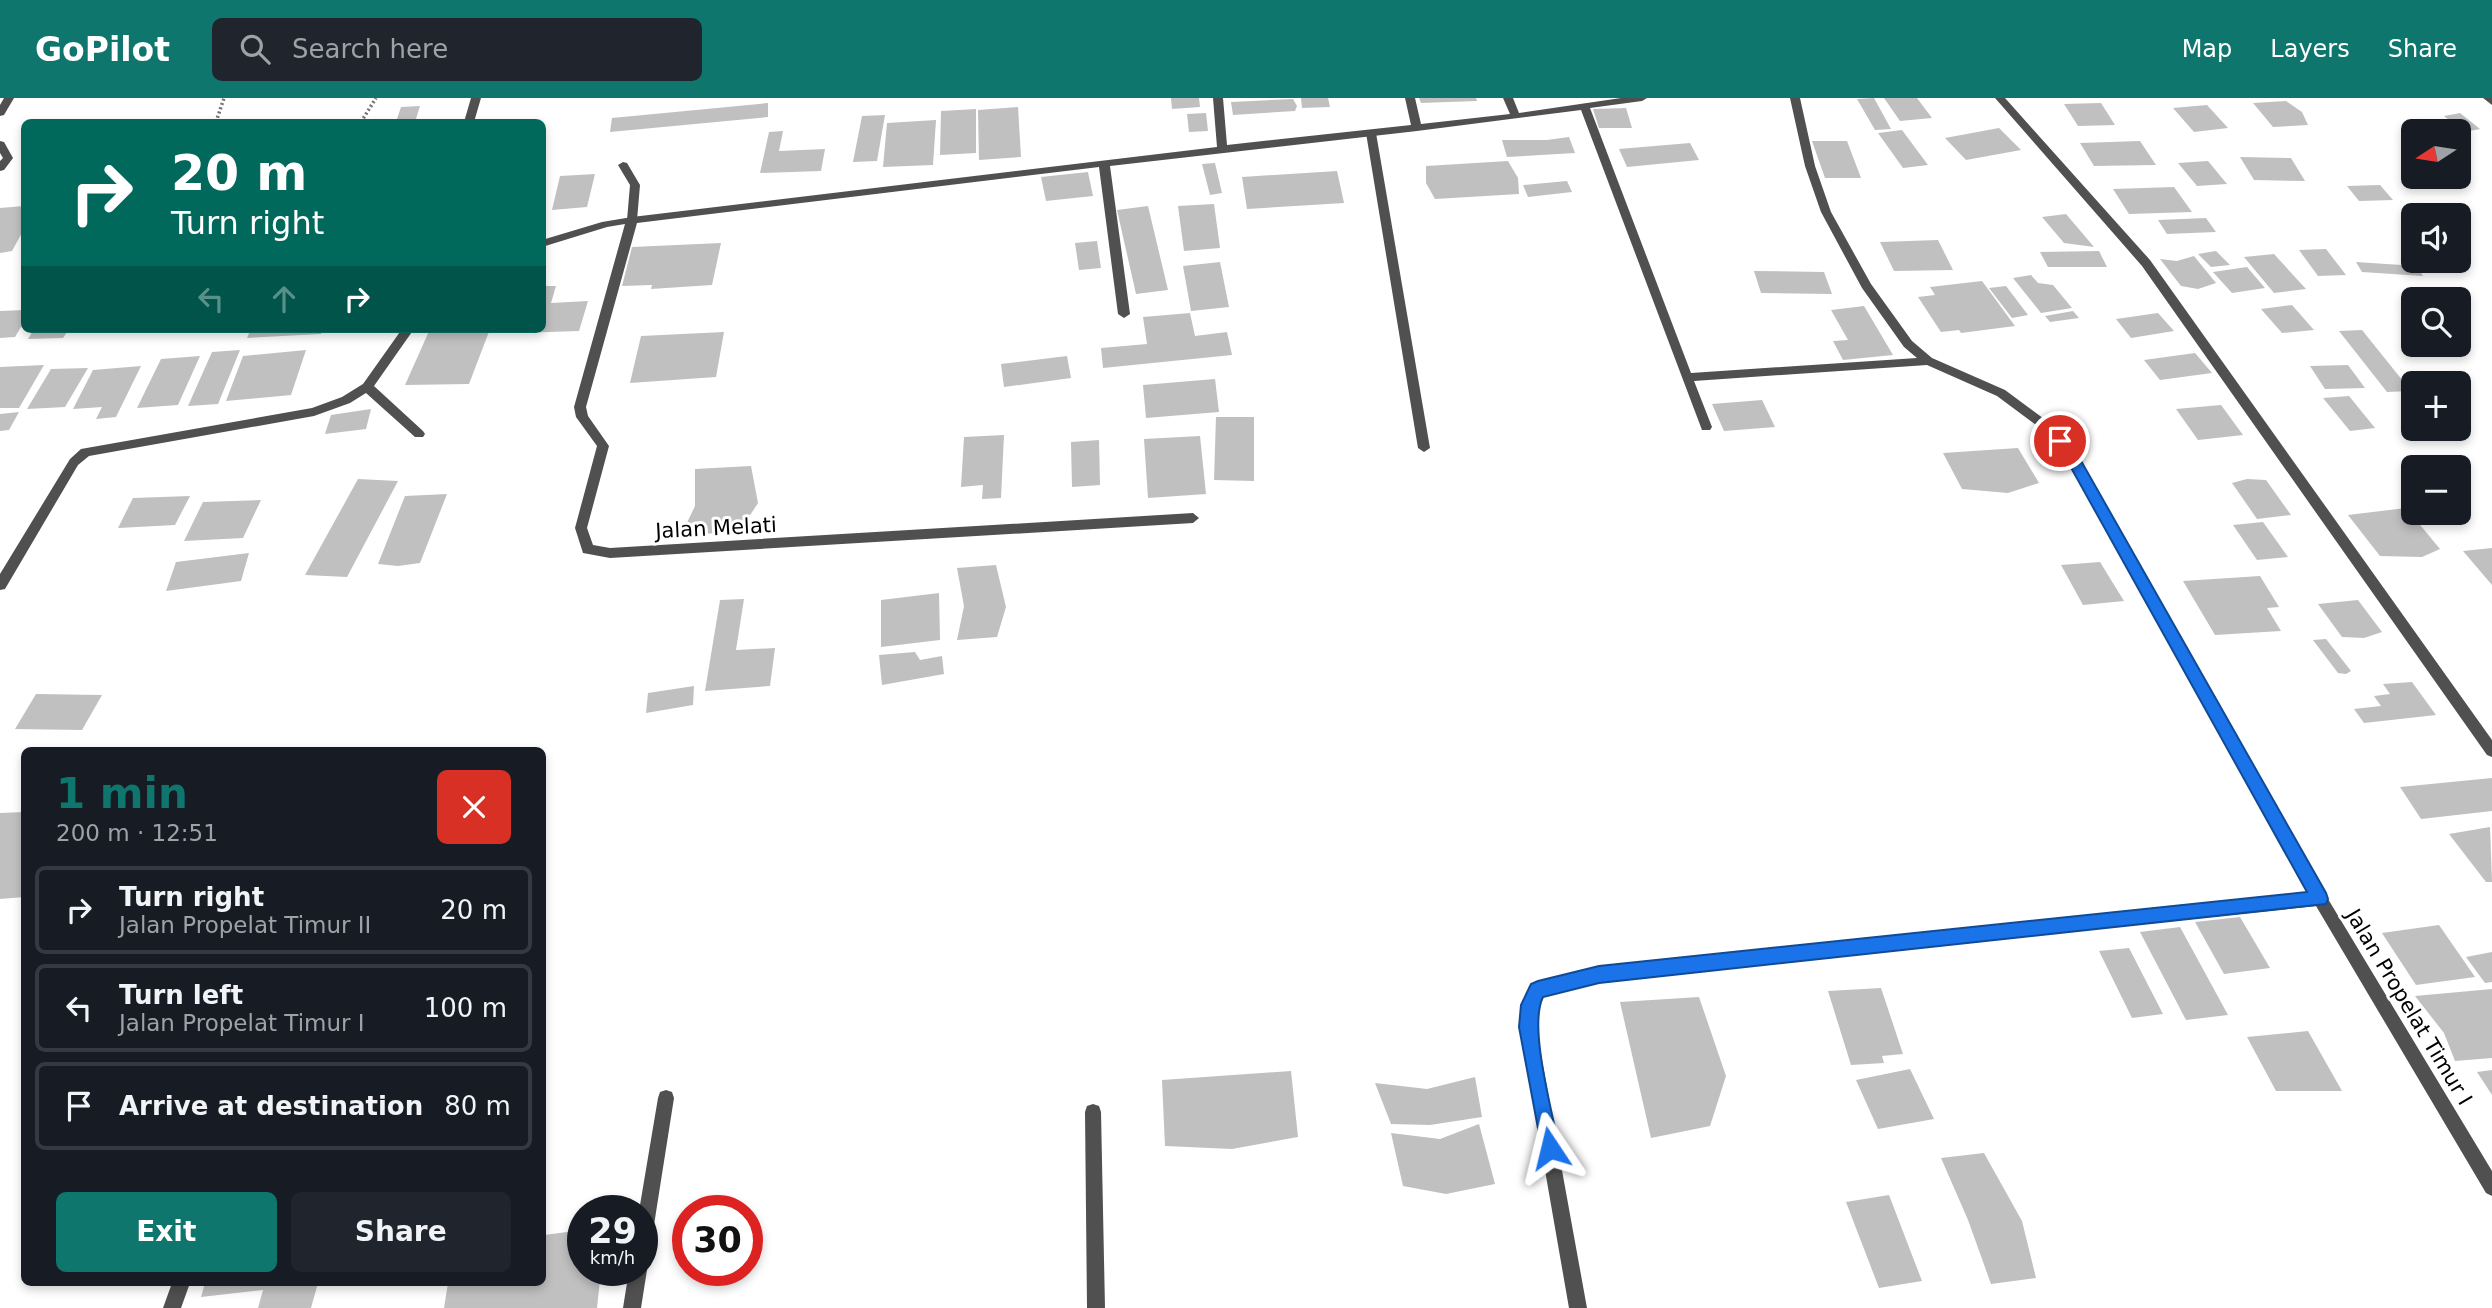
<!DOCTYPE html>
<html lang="en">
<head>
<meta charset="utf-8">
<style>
	:root { --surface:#171b24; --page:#20242c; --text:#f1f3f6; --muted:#9ea1a6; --line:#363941; --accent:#0f766e }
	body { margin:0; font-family:"DejaVu Sans",sans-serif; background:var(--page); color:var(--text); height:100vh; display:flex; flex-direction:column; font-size:26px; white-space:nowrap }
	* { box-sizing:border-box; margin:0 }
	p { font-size:23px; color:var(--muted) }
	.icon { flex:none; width:38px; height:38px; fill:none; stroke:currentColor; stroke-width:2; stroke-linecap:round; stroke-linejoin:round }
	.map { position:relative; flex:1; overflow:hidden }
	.sheet { position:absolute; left:21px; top:649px; width:525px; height:539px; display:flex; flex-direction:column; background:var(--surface); border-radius:10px; box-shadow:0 4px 10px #0003 }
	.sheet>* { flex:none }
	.hud { position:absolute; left:21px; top:21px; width:525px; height:214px; border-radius:10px; box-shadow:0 4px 10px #0003; background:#00695c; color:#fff; overflow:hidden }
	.needle { width:46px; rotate:258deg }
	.buttons { position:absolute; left:2401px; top:21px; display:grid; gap:14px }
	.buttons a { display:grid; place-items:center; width:70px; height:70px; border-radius:10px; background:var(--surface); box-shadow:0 4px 10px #0003; font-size:35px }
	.speed { position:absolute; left:567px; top:1097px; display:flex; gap:14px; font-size:35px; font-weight:700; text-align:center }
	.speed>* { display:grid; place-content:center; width:91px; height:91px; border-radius:50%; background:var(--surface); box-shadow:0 4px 10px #0003; line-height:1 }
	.speed small { font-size:18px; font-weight:400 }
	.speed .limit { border:10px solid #d22; background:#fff; color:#111 }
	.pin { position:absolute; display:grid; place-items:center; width:60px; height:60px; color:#fff; margin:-30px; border:4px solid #fff; border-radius:50%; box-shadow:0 2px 7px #0007 }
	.me { position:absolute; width:77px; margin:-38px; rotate:350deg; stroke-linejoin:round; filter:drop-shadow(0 0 5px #0008) }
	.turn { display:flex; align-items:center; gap:24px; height:147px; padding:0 35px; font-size:32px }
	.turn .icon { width:91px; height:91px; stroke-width:2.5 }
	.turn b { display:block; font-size:49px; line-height:60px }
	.lanes { display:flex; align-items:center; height:66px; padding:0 35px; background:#0003; justify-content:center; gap:35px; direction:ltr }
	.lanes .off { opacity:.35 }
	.round { display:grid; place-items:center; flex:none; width:74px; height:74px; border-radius:10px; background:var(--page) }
	.head { display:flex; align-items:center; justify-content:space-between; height:119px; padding:0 35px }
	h1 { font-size:42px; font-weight:800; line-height:52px; color:var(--accent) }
	.primary-button { display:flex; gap:14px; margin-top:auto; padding:14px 35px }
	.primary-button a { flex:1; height:80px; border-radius:10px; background:var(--accent); color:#fff; font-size:28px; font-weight:800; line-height:80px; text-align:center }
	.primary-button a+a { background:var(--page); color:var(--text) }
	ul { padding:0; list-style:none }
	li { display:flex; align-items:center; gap:21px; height:88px; margin:0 14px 10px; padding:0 21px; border:4px solid var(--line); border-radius:10px }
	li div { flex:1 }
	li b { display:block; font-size:26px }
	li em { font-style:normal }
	header { display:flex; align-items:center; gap:42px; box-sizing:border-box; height:98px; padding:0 35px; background:var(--accent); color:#fff }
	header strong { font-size:33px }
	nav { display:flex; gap:38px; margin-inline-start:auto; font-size:24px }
	.search { width:490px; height:63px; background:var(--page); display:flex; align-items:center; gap:18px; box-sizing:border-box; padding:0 24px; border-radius:10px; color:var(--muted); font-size:26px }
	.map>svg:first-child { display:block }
</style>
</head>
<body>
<header>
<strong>GoPilot</strong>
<div class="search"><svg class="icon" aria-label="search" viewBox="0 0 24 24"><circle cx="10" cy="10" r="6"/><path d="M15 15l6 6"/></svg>Search here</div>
<nav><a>Map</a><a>Layers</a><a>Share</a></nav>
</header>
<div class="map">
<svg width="2492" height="1210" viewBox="0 0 2492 1210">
	<rect width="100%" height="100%" fill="#fff"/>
	<g fill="#c0c0c0">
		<path d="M 1171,0 L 1199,0 L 1200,9 L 1172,11 Z"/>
		<path d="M 1301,0 L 1328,0 L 1330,9 L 1302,10 Z"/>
		<path d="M 1419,0 L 1476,0 L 1477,3 L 1421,5 Z"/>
		<path d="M 1874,0 L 1891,31 L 1875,32 L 1857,1 Z"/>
		<path d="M 1884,0 L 1917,0 L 1932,20 L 1900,23 Z"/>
		<path d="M 1293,1 L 1297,8 L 1295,13 L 1233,17 L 1231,4 Z"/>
		<path d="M 2286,3 L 2302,14 L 2308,27 L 2273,29 L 2253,5 Z"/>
		<path d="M 768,5 L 768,19 L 610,34 L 612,20 Z"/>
		<path d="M 2101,5 L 2115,27 L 2078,28 L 2064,6 Z"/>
		<path d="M 2207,7 L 2228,30 L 2194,34 L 2173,10 Z"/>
		<path d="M 420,8 L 415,24 L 396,24 L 401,9 Z"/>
		<path d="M 1018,9 L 1021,59 L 979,62 L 978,12 Z"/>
		<path d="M 1626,10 L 1632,30 L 1599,30 L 1593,11 Z"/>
		<path d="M 976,11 L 976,55 L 940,57 L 941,13 Z"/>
		<path d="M 1206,15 L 1208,33 L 1189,34 L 1187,16 Z"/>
		<path d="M 2460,15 L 2480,31 L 2464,34 L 2444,18 Z"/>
		<path d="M 885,17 L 877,63 L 853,64 L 862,18 Z"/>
		<path d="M 936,22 L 933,67 L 883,69 L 887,25 Z"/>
		<path d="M 1999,30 L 2021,52 L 1966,62 L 1945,40 Z"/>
		<path d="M 1902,32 L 1928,67 L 1903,70 L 1878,35 Z"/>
		<path d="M 783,33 L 779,53 L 825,51 L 821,73 L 760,75 L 769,34 Z"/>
		<path d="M 1569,39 L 1575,55 L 1507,59 L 1502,42 L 1547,42 Z"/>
		<path d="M 1812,43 L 1847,43 L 1861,80 L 1825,80 Z"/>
		<path d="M 2140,43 L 2156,67 L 2094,68 L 2080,45 Z"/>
		<path d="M 1690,45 L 1699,62 L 1627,69 L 1619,51 Z"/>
		<path d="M 2240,59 L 2291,60 L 2305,83 L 2254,82 Z"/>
		<path d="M 1508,63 L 1518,80 L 1519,96 L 1435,101 L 1426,85 L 1426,68 Z"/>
		<path d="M 2208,63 L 2227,86 L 2197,88 L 2178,65 Z"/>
		<path d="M 1215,65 L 1222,95 L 1210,97 L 1202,66 Z"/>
		<path d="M 1337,73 L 1344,105 L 1247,111 L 1242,79 Z"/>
		<path d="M 1088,74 L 1093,98 L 1046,103 L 1041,79 Z"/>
		<path d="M 595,76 L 587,109 L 552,112 L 560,78 Z"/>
		<path d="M 1567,83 L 1572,94 L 1528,99 L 1523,87 Z"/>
		<path d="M 2380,87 L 2393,102 L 2359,103 L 2347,88 Z"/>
		<path d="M 2174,89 L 2192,114 L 2129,116 L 2113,91 Z"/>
		<path d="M 1214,106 L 1220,150 L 1184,153 L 1178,108 Z"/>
		<path d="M 24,108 L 24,131 L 12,153 L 0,155 L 0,110 Z"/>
		<path d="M 1148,108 L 1168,192 L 1136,196 L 1117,112 Z"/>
		<path d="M 2066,116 L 2094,149 L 2064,145 L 2042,119 Z"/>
		<path d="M 2206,120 L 2216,134 L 2167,136 L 2158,122 Z"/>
		<path d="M 1938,142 L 1953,172 L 1894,173 L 1880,144 Z"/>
		<path d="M 1097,143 L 1101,170 L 1079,172 L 1075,145 Z"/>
		<path d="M 721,145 L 712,187 L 651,191 L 652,187 L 622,188 L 632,149 Z"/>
		<path d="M 2326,151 L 2346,177 L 2318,178 L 2299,152 Z"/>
		<path d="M 2099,153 L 2107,169 L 2048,169 L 2040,154 Z"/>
		<path d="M 2216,153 L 2230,167 L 2211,169 L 2198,156 Z"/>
		<path d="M 2274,156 L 2306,191 L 2274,195 L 2244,159 Z"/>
		<path d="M 2194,158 L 2216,185 L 2198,191 L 2181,188 L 2160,161 L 2177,163 Z"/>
		<path d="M 1220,164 L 1229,209 L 1191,213 L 1183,168 Z"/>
		<path d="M 2356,164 L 2417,168 L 2423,178 L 2362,174 Z"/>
		<path d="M 2247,169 L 2265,190 L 2232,195 L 2213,174 Z"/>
		<path d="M 1754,173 L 1824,174 L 1832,196 L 1761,195 Z"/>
		<path d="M 2031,177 L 2038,185 L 2053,187 L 2072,210 L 2041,215 L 2013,180 Z"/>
		<path d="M 1982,183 L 2015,228 L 1961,235 L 1959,232 L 1941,234 L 1918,199 L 1935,197 L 1930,189 Z"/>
		<path d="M 542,188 L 556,188 L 551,205 L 588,203 L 579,233 L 519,235 L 520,231 L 542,231 Z"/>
		<path d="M 2006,188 L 2028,217 L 2012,220 L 1989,190 Z"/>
		<path d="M 2292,207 L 2314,232 L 2282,235 L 2261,211 Z"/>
		<path d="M 1864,208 L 1893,257 L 1843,262 L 1833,243 L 1848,242 L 1831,212 Z"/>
		<path d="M 24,212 L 24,224 L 15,239 L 0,240 L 0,213 Z"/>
		<path d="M 2073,213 L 2079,220 L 2050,224 L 2045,218 Z"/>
		<path d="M 1190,215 L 1195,238 L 1227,234 L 1232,257 L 1103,270 L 1101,250 L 1147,246 L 1143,219 Z"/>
		<path d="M 2158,215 L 2174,233 L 2131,240 L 2116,221 Z"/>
		<path d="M 34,231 L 69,231 L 63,240 L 28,241 Z"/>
		<path d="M 251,231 L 323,231 L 321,236 L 247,240 Z"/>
		<path d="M 430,231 L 490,231 L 469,286 L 405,287 Z"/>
		<path d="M 2362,232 L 2411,293 L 2387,294 L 2339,233 Z"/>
		<path d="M 724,234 L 716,279 L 630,285 L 641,238 Z"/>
		<path d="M 240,252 L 218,306 L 188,308 L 212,254 Z"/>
		<path d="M 306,252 L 291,297 L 226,303 L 243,258 Z"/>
		<path d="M 2195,255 L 2212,275 L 2160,282 L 2144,262 Z"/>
		<path d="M 200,258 L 178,307 L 137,310 L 161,261 Z"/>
		<path d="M 1067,258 L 1071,280 L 1004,289 L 1001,266 Z"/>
		<path d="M 44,267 L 19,310 L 0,310 L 0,269 Z"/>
		<path d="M 2348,267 L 2365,290 L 2325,291 L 2310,268 Z"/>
		<path d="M 141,268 L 116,319 L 96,321 L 102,309 L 73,311 L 93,272 Z"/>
		<path d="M 88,270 L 65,309 L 27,311 L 51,271 Z"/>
		<path d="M 1215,281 L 1219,314 L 1146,320 L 1143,287 Z"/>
		<path d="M 2349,298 L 2375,330 L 2350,333 L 2323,300 Z"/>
		<path d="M 1762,302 L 1775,329 L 1724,333 L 1712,306 Z"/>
		<path d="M 2221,307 L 2243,337 L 2198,342 L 2176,311 Z"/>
		<path d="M 371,311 L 366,331 L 325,336 L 331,317 Z"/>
		<path d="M 19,314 L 9,332 L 0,333 L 0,316 Z"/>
		<path d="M 1216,319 L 1254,319 L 1254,383 L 1214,382 Z"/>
		<path d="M 1004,337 L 1001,400 L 982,401 L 983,387 L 961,389 L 964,339 Z"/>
		<path d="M 1200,338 L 1206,396 L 1148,400 L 1144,341 Z"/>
		<path d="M 1099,342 L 1100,387 L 1072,389 L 1071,344 Z"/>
		<path d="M 2018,350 L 2039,385 L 2008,395 L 1962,391 L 1943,355 Z"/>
		<path d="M 751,368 L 758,405 L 739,434 L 681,437 L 695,408 L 695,371 Z"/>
		<path d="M 358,381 L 398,383 L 347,479 L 305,477 Z"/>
		<path d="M 2247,381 L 2266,382 L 2291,417 L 2257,421 L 2232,385 Z"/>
		<path d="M 447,396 L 420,465 L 398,468 L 378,466 L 405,398 Z"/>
		<path d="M 190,398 L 175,427 L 118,430 L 133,400 Z"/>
		<path d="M 261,402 L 243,440 L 184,443 L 203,404 Z"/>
		<path d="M 2406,410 L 2440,451 L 2422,459 L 2380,458 L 2348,417 Z"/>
		<path d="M 2263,424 L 2288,459 L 2257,462 L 2233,427 Z"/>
		<path d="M 2492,450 L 2492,487 L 2463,453 Z"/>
		<path d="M 249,455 L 241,483 L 166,493 L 176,464 Z"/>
		<path d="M 2100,464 L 2124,503 L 2083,507 L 2061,467 Z"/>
		<path d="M 996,467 L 1006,509 L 997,539 L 957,542 L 964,508 L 957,470 Z"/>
		<path d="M 2260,478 L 2279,509 L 2267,510 L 2281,533 L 2215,537 L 2183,483 Z"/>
		<path d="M 939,495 L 940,542 L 881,549 L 881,502 Z"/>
		<path d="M 744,501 L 736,552 L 775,550 L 770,588 L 705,593 L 720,502 Z"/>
		<path d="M 2358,502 L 2382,534 L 2364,540 L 2342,539 L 2318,506 Z"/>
		<path d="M 2326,541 L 2351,573 L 2346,576 L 2338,575 L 2313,542 Z"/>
		<path d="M 915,554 L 920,562 L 942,558 L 944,576 L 882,587 L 879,557 Z"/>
		<path d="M 2412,584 L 2436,617 L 2364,625 L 2354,611 L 2381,608 L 2374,598 L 2390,596 L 2383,586 Z"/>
		<path d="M 694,588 L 693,607 L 646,615 L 648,595 Z"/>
		<path d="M 36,596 L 102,597 L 82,632 L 15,631 Z"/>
		<path d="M 2492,680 L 2492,713 L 2421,721 L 2400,689 Z"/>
		<path d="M 24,714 L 24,799 L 0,801 L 0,715 Z"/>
		<path d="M 2490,729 L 2492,784 L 2486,784 L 2449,736 Z"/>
		<path d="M 2240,819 L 2270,870 L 2224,876 L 2195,824 Z"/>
		<path d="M 2439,827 L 2475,879 L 2416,887 L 2382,835 Z"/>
		<path d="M 2180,829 L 2228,917 L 2186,922 L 2140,834 Z"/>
		<path d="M 2129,850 L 2163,916 L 2132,920 L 2099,853 Z"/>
		<path d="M 2492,854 L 2492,884 L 2485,885 L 2466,859 Z"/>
		<path d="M 1881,890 L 1903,956 L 1882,958 L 1884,965 L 1851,967 L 1828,893 Z"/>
		<path d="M 2492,891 L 2492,960 L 2455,963 L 2444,935 L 2415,898 Z"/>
		<path d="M 1699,899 L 1726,978 L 1710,1028 L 1651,1040 L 1620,904 Z"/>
		<path d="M 2308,933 L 2342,993 L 2276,993 L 2247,939 Z"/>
		<path d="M 1910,971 L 1934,1021 L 1878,1031 L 1856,982 Z"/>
		<path d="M 2492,972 L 2492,997 L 2477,974 Z"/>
		<path d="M 1291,973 L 1298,1039 L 1232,1051 L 1165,1048 L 1162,982 Z"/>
		<path d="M 1475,979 L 1482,1019 L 1430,1027 L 1391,1026 L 1375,985 L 1427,991 Z"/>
		<path d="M 1479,1026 L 1495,1086 L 1446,1096 L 1403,1088 L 1391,1035 L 1440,1041 Z"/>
		<path d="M 1984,1055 L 2022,1123 L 2036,1180 L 1991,1186 L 1968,1122 L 1941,1060 Z"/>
		<path d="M 1889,1097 L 1922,1183 L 1879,1190 L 1846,1104 Z"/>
		<path d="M 542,1127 L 546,1127 L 544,1137 L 583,1132 L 583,1172 L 601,1172 L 597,1210 L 444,1210 L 448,1185 L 542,1185 Z"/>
		<path d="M 205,1185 L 318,1185 L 311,1210 L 258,1210 L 263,1192 L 201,1199 Z"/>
	</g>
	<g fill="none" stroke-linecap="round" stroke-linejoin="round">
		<g stroke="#727272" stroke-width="3.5" stroke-dasharray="2 2.5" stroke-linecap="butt">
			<path d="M 216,24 L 224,0"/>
			<path d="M 361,24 L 376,0"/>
		</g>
		<g fill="#505050" fill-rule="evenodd">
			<path d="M 1371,32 L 1376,35 L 1430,350 L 1424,354 L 1418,350 L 1366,35 Z"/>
			<path d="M 623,64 L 627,65 L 640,87 L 637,122 L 632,125 L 627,122 L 630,87 L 618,67 Z"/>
		</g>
		<g fill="#505050" fill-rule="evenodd">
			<path d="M 4,0 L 14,0 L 4,17 L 0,18 L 0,7 Z"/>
			<path d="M 471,0 L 481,0 L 474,24 L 464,24 Z"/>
			<path d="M 1213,0 L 1223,0 L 1227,47 L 1411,27 L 1405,0 L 1415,0 L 1421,26 L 1510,16 L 1503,0 L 1513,0 L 1519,15 L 1621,0 L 1647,0 L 1642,3 L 1590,10 L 1691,275 L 1917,260 L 1904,249 L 1862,190 L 1821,114 L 1805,68 L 1790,0 L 1800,0 L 1815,68 L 1831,114 L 1871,186 L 1912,243 L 1932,260 L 2005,292 L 2055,329 L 2073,351 L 2325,796 L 2492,1073 L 2492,1098 L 2486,1095 L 2316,808 L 1599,883 L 1542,898 L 1538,907 L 1536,929 L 1587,1210 L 1569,1210 L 1520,929 L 1522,907 L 1531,887 L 1599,869 L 2309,795 L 2065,357 L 2047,335 L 1997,298 L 1927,267 L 1694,283 L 1712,329 L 1710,332 L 1702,332 L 1581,12 L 1417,33 L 1110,68 L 1130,216 L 1124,220 L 1118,216 L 1099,69 L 637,125 L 586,309 L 588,318 L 609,348 L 587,430 L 593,447 L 610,450 L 1193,415 L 1199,420 L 1193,425 L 610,460 L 583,455 L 575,430 L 597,348 L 576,319 L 574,309 L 625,126 L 607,129 L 542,149 L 542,142 L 602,124 L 632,119 L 1217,49 Z"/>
			<path d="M 1995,0 L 2005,0 L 2150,162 L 2492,642 L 2492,659 L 2487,657 L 2142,168 Z"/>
			<path d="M 2483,0 L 2492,0 L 2492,7 Z"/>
			<path d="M 0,43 L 4,44 L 13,60 L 4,72 L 0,73 L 0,63 L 3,60 L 0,55 Z"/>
			<path d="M 402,231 L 414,231 L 374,288 L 423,333 L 425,336 L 423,339 L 415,339 L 366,295 L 350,305 L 314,318 L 89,358 L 78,367 L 5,491 L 0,492 L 0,476 L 70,361 L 81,351 L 312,310 L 342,299 L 363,286 Z"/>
			<path d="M 666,992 L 672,994 L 674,1000 L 651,1146 L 648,1152 L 642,1155 L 642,1113 L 639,1113 L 658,1000 L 660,994 Z"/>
			<path d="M 1093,1006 L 1099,1008 L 1101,1014 L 1105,1210 L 1087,1210 L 1085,1014 L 1087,1008 Z"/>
			<path d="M 642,1165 L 647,1172 L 641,1210 L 623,1210 L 629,1172 L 642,1172 Z"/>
			<path d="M 172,1185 L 190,1185 L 181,1210 L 163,1210 Z"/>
		</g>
	</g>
	<path fill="#1a73e8" stroke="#114b97" stroke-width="2" d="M 2060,338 L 2065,339 L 2076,354 L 2326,795 L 2328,801 L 2326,806 L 1599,885 L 1543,899 C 1528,929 1553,1015 1559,1050 L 1556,1057 L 1550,1060 L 1543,1057 L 1519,929 L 1521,907 L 1531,886 L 1538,883 L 1599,868 L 2307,794 L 2064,357 L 2053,343 Z"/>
	<g text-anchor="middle" stroke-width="6" stroke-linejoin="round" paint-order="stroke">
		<g font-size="21" fill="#000" stroke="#fff">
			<text transform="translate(716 430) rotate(-3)" y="7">Jalan Melati</text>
			<text transform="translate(2409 909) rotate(59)" y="7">Jalan Propelat Timur I</text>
		</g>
	</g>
</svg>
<div class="buttons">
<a><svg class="needle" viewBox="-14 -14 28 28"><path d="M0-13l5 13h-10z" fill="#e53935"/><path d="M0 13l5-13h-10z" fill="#9ea1a6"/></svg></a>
<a><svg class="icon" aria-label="sound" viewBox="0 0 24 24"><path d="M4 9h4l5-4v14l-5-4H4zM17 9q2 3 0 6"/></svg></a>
<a><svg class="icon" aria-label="search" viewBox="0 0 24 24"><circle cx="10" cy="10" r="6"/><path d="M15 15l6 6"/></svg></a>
<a>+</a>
<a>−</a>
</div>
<div class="speed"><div>29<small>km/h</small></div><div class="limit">30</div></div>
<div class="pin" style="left:2060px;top:343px;background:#d93025"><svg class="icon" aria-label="arrive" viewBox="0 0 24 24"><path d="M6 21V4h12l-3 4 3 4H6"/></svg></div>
<svg class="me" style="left:1550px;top:1050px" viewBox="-20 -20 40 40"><path d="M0-17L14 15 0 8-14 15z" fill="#1a73e8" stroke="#fff" stroke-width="4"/></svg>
<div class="hud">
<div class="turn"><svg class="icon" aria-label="right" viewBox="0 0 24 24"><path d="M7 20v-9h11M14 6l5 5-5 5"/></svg><div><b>20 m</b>Turn right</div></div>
<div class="lanes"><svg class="icon off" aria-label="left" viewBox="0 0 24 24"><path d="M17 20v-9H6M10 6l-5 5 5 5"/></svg><svg class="icon off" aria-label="ahead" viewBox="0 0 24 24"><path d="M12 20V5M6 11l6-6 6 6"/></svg><svg class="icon" aria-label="right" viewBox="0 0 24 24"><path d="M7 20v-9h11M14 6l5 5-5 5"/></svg></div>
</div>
<section class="sheet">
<div class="head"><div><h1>1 min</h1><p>200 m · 12:51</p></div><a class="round" style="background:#d93025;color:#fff"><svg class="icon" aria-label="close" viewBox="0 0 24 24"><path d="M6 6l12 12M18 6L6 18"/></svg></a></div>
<ul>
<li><svg class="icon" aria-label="right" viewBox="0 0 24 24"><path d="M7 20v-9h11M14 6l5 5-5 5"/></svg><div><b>Turn right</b><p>Jalan Propelat Timur II</p></div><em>20 m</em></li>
<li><svg class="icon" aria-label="left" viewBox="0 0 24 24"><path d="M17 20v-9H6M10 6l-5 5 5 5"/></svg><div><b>Turn left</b><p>Jalan Propelat Timur I</p></div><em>100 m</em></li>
<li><svg class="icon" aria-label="arrive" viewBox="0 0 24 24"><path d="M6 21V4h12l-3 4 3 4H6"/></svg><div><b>Arrive at destination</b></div><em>80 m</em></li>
</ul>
<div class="primary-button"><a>Exit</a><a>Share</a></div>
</section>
</div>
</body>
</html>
